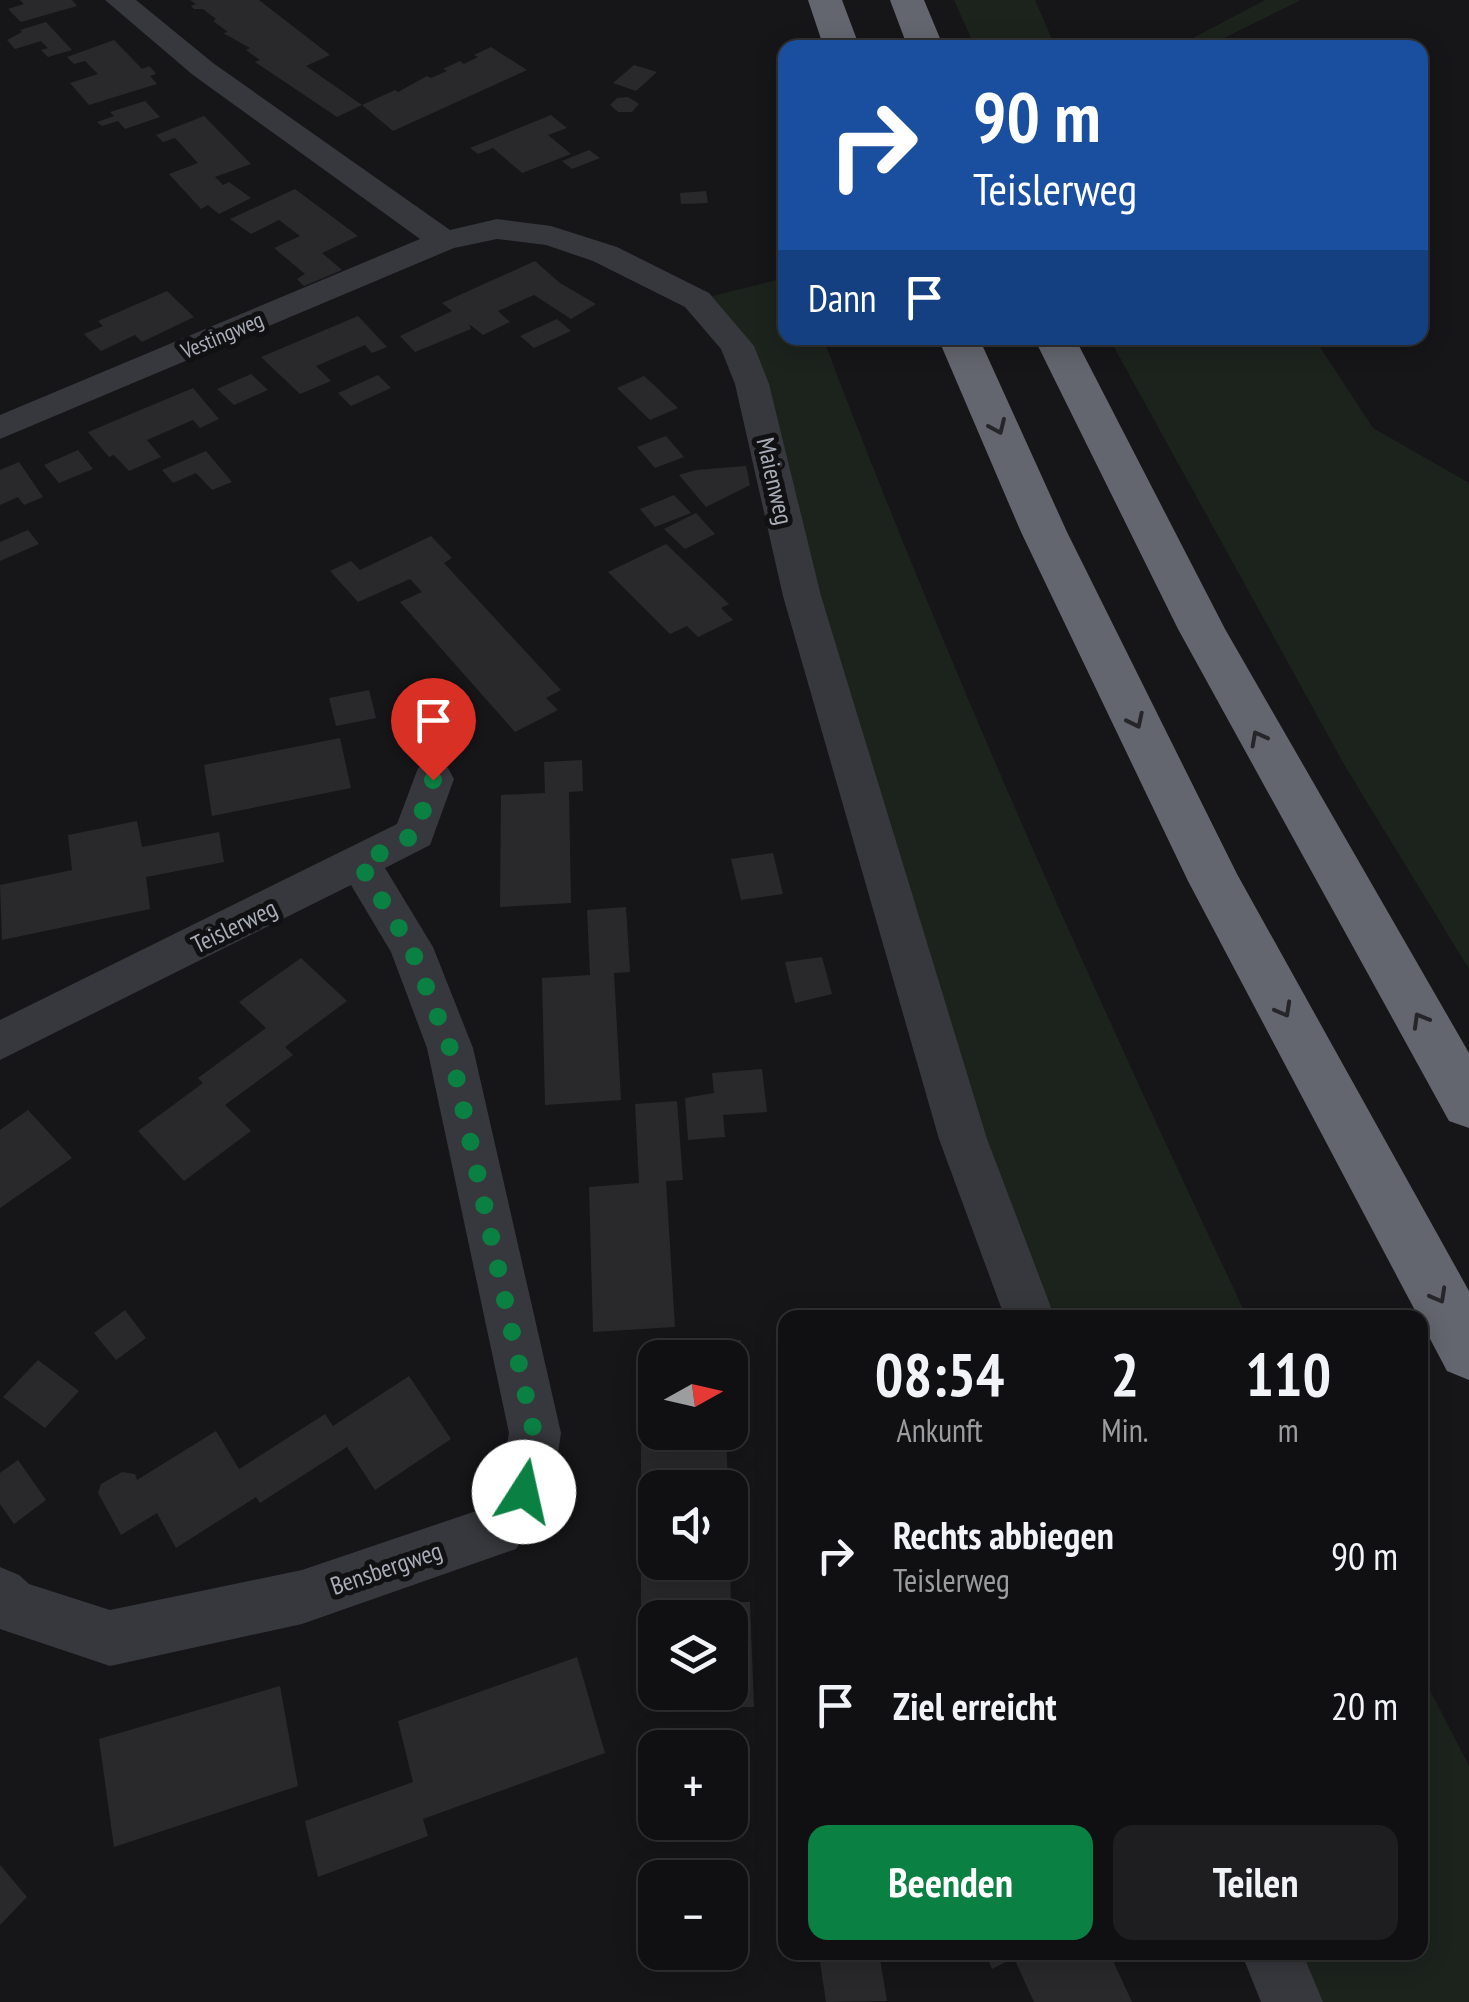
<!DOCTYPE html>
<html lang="de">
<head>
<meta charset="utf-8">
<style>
	:root { --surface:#101012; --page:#1e1e20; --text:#f1f3f6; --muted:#9c9d9f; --line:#303032; --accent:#0b8043 }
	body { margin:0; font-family:"PT Sans Narrow",sans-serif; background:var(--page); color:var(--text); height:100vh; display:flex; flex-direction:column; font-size:38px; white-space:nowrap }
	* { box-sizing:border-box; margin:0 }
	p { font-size:32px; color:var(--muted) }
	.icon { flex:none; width:55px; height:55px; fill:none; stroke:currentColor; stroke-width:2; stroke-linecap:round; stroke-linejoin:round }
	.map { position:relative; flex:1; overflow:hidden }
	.panel { position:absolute; left:778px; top:1310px; width:650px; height:650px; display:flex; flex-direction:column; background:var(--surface); border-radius:20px; box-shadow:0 5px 25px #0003,0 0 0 2px var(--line) }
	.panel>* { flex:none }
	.hud { position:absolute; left:778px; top:40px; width:650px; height:305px; border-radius:20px; box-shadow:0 5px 25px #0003,0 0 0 2px var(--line); background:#1a4fa0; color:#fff; overflow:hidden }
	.needle { width:65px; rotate:82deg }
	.buttons { position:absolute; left:638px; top:1340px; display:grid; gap:20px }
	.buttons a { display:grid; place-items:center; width:110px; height:110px; border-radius:20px; background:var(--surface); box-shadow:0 5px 25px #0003,0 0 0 2px var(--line); font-size:50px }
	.pin { position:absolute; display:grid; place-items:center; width:85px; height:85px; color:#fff; margin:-102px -42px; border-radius:50% 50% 50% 0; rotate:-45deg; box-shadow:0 0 10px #0007 }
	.pin .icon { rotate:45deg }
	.me { position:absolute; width:110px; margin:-55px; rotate:10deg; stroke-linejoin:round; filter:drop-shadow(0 0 8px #0008) }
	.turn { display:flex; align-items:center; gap:35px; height:210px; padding:0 30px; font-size:45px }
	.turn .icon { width:130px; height:130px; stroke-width:2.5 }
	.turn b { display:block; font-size:70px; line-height:85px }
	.then { display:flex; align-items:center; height:95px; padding:0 30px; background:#0003; gap:20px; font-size:38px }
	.eta { display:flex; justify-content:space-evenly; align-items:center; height:170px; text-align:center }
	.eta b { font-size:60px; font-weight:600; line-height:70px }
	.cta { display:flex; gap:20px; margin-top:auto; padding:20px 30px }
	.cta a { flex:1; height:115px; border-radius:20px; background:var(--accent); color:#fff; font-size:40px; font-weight:600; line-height:115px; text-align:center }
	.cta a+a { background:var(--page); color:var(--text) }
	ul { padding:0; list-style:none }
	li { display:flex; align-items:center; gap:30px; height:150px; padding:0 30px }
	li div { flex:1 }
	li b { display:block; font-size:38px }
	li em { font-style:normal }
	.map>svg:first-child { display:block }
</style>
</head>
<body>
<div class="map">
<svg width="1469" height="2002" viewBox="0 0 1469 2002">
	<rect width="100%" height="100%" fill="#161618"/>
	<g fill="#1c231d">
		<path d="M 954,0 L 1035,0 L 1052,39 L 1077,47 L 975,47 Z"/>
		<path d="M 1265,0 L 1301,0 L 1206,47 L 1176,47 Z"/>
		<path d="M 785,278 L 785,338 L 823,338 C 949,671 1095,995 1247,1317 L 1030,1317 L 752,384 L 697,300 Z"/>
		<path d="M 1109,338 L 1314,338 L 1373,428 L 1469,483 L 1469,969 L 1345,766 Z"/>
		<path d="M 1420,1671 L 1469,1766 L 1469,2002 L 1292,2002 L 1271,1953 L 1420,1952 Z"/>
	</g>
	<g fill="#29292c">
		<path d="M 20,0 L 72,0 L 77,6 L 21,22 L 8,9 L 24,4 Z"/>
		<path d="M 190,0 L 259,0 L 330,55 L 306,66 L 362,105 L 337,117 L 255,62 L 260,60 L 246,50 L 250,48 L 223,33 L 228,32 L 213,21 L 216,19 L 203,9 L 194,9 L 191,6 L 196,4 Z"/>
		<path d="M 46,22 L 72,50 L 48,57 L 41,50 L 48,48 L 41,41 L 15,49 L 7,40 L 22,32 L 20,30 Z"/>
		<path d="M 114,40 L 142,69 L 149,66 L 153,70 L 156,74 L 150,76 L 157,84 L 89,105 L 70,83 L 98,74 L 85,61 L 74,64 L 67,57 Z"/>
		<path d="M 491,47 L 527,70 L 393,131 L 362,105 L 395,90 L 398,92 L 427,76 L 431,78 L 447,71 L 443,69 L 460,61 L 464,64 L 478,57 L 474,55 Z"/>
		<path d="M 634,65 L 657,72 L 636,91 L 613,83 Z"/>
		<path d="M 628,97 L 639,104 L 632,112 L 618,112 L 610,105 L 617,98 Z"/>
		<path d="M 145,101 L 160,117 L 125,129 L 118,121 L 102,126 L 97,122 L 114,116 L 110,112 Z"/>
		<path d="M 551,115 L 567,128 L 548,135 L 571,154 L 522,173 L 493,148 L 478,154 L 470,148 Z"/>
		<path d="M 204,116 L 251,164 L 215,177 L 223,185 L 229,182 L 251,198 L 219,214 L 208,205 L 201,209 L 169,174 L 198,163 L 175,138 L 163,142 L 156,135 Z"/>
		<path d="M 589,150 L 600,158 L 572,169 L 562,161 Z"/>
		<path d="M 295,189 L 358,236 L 322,253 L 342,270 L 304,286 L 297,279 L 305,274 L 274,248 L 300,236 L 279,220 L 251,234 L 230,219 Z"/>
		<path d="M 706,191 L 708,203 L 681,204 L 680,193 Z"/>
		<path d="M 535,261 L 560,283 L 596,304 L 571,319 L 534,295 L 498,311 L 510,322 L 483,335 L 469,324 L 471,329 L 415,352 L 400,336 L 452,311 L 442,303 Z"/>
		<path d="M 167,291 L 194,317 L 142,342 L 135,335 L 101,351 L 84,334 L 103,326 L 98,321 Z"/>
		<path d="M 358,316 L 387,347 L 372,353 L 365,345 L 316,366 L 331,381 L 300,394 L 261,357 Z"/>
		<path d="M 557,319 L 571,331 L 534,348 L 520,336 Z"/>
		<path d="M 251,374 L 268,390 L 234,405 L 217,389 Z"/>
		<path d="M 378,375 L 391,388 L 351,406 L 338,393 Z"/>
		<path d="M 644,376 L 655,386 L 678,408 L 650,420 L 617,388 Z"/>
		<path d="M 193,388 L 219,419 L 200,428 L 193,420 L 147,440 L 161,457 L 129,471 L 114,455 L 109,457 L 88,432 Z"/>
		<path d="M 666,436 L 684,457 L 655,468 L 637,447 Z"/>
		<path d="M 78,450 L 93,469 L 59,483 L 44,465 Z"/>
		<path d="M 206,451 L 232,482 L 212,490 L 196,473 L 173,483 L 162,470 Z"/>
		<path d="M 19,462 L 43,497 L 24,505 L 18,497 L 0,505 L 0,470 Z"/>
		<path d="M 746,466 L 750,485 L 706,507 L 679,475 L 696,470 Z"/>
		<path d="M 674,495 L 691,513 L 655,527 L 640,509 Z"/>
		<path d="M 696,513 L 715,534 L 685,549 L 664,529 Z"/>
		<path d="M 28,530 L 39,544 L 0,561 L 0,542 Z"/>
		<path d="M 431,536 L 452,558 L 444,563 L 561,690 L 546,698 L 558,710 L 515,732 L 400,602 L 422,592 L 410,579 L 358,602 L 330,571 L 351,561 L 360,570 Z"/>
		<path d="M 666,544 L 729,604 L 721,608 L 733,620 L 698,637 L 687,626 L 670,634 L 608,572 Z"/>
		<path d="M 369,690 L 376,718 L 336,726 L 329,698 Z"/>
		<path d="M 340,738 L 351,788 L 212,816 L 204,765 Z"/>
		<path d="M 582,760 L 583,791 L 569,792 L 571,903 L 500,907 L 501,795 L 545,793 L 544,762 Z"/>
		<path d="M 137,821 L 142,847 L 219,832 L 224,862 L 146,877 L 150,909 L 2,940 L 0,885 L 72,870 L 68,835 Z"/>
		<path d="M 773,853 L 783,894 L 741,900 L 731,859 Z"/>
		<path d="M 626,907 L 630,972 L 614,973 L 621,1100 L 545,1105 L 542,978 L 590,975 L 587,910 Z"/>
		<path d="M 822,957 L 832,994 L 795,1003 L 785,962 Z"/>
		<path d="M 301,958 L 347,1001 L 285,1047 L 293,1055 L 225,1105 L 251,1131 L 184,1181 L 138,1131 L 203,1083 L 198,1078 L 266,1028 L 239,1002 Z"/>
		<path d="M 762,1069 L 767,1112 L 723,1115 L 725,1137 L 688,1140 L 685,1098 L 714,1093 L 712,1073 Z"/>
		<path d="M 677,1101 L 683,1180 L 666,1181 L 675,1327 L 593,1332 L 589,1187 L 639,1183 L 635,1104 Z"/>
		<path d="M 28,1110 L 72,1158 L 0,1208 L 0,1130 Z"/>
		<path d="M 125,1310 L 146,1338 L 116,1360 L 94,1333 Z"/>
		<path d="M 741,1340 L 744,1426 L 730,1426 L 730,1358 L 695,1358 L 694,1341 Z"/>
		<path d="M 38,1360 L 79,1391 L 45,1428 L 3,1397 Z"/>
		<path d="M 409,1376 L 451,1439 L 375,1490 L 347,1447 L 260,1503 L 256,1497 L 176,1548 L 157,1513 L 121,1535 L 98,1493 L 101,1484 L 122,1472 L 135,1474 L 137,1480 L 216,1431 L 239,1469 L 325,1414 L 333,1426 Z"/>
		<path d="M 655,1428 L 655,1432 L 726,1432 L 728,1488 L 655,1488 L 655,1562 L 730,1562 L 731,1602 L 750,1602 L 754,1707 L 702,1708 L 702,1692 L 730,1692 L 730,1618 L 700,1618 L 700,1603 L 641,1605 L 641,1429 Z"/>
		<path d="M 18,1460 L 46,1500 L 14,1524 L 0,1504 L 0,1473 Z"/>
		<path d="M 577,1657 L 605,1753 L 423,1819 L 428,1836 L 318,1877 L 305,1821 L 413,1782 L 398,1721 Z"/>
		<path d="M 280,1686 L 298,1786 L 114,1847 L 99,1739 Z"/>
		<path d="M 0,1865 L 27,1897 L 0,1925 Z"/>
		<path d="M 985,1952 L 1109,1952 L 1132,2002 L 1034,2002 L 1014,1958 L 992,1969 Z"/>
		<path d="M 879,1953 L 887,2001 L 826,2002 L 820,1962 Z"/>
	</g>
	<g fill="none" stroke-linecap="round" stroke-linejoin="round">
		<g fill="#37383d" fill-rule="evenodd">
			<path d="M 105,0 L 136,0 L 213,63 L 450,230 L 497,219 L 551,226 L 617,247 L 709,293 L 754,346 L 769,384 L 821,596 L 987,1139 L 1055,1318 L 1005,1318 L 939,1139 L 783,596 L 735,384 L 721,349 L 685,307 L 593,261 L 546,245 L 497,239 L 454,248 L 0,439 L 0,415 L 420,239 L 193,75 Z"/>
			<path d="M 433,763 L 448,768 L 454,779 L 430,845 L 385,868 L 433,947 L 473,1048 L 561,1433 L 552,1493 L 544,1511 L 516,1549 L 302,1624 L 110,1666 L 0,1629 L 0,1567 L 19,1575 L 29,1584 L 110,1610 L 302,1570 L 479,1510 L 500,1483 L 509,1433 L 427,1048 L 391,952 L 351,885 L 0,1060 L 0,1020 L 397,824 L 418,768 Z"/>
			<path d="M 1241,1952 L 1302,1952 L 1323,2002 L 1261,2002 Z"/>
		</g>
		<g fill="#63666e" fill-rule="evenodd">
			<path d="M 808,0 L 842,0 L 860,48 L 824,48 Z"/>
			<path d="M 890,0 L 924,0 L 944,48 L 908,48 Z"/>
			<path d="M 938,338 L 979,338 L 1067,532 L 1237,874 L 1469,1291 L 1469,1380 L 1447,1371 L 1188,881 L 1021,532 Z"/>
			<path d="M 1034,338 L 1075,338 L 1225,629 L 1469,1053 L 1469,1128 L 1449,1121 L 1178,629 Z"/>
		</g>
	</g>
	<defs><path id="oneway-chevron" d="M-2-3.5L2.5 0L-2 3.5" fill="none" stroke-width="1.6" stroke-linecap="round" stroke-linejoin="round" transform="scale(2.5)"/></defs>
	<g stroke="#26262a">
		<use href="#oneway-chevron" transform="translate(998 427) rotate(66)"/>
		<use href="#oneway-chevron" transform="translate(1136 721) rotate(64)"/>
		<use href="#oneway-chevron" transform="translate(1258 738) rotate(-118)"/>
		<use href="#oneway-chevron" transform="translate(1284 1010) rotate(61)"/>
		<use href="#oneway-chevron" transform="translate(1420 1020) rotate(-120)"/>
		<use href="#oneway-chevron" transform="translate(1439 1296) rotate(61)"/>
	</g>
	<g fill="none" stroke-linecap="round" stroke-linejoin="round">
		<path stroke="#0b8043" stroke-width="18" stroke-dasharray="0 32.4" d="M 433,780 L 415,834 L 360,864 L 411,948 L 450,1048 L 534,1433 L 524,1492"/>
	</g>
	<g text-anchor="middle" stroke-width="10" stroke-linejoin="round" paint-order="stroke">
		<g font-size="22" fill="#a8adb8" stroke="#111113">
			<text transform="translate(222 335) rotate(-23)" y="8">Vestingweg</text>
		</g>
		<g font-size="25" fill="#a8adb8" stroke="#111113">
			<text transform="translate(775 481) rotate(77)" y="9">Maienweg</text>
			<text transform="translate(234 926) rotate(-26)" y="9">Teislerweg</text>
			<text transform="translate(386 1568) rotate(-19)" y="9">Bensbergweg</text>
		</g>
	</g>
</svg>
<div class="buttons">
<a><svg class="needle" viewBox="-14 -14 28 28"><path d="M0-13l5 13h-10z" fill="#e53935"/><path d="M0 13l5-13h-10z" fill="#9c9d9f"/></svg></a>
<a><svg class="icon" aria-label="sound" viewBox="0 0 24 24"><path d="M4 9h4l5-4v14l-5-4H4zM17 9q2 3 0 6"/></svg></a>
<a><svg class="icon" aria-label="layers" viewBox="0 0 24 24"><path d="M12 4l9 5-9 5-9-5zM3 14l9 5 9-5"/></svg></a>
<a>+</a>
<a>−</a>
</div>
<div class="pin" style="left:433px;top:780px;background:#d93025"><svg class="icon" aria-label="arrive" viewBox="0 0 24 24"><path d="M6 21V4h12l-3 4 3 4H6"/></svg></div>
<svg class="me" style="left:524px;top:1492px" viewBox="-20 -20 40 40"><circle r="19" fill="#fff"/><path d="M0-13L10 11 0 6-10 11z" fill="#0b8043"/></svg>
<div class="hud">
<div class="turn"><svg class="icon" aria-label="right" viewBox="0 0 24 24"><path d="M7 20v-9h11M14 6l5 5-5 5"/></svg><div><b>90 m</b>Teislerweg</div></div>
<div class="then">Dann<svg class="icon" aria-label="arrive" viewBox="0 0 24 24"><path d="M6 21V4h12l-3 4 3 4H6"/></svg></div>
</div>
<section class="panel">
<div class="eta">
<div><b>08:54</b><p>Ankunft</p></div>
<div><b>2</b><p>Min.</p></div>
<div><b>110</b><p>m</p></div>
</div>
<ul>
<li><svg class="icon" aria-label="right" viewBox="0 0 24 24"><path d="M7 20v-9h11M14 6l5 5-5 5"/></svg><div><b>Rechts abbiegen</b><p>Teislerweg</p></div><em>90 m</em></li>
<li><svg class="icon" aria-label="arrive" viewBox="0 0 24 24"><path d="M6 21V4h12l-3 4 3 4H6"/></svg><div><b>Ziel erreicht</b></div><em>20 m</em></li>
</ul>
<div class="cta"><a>Beenden</a><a>Teilen</a></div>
</section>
</div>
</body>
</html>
